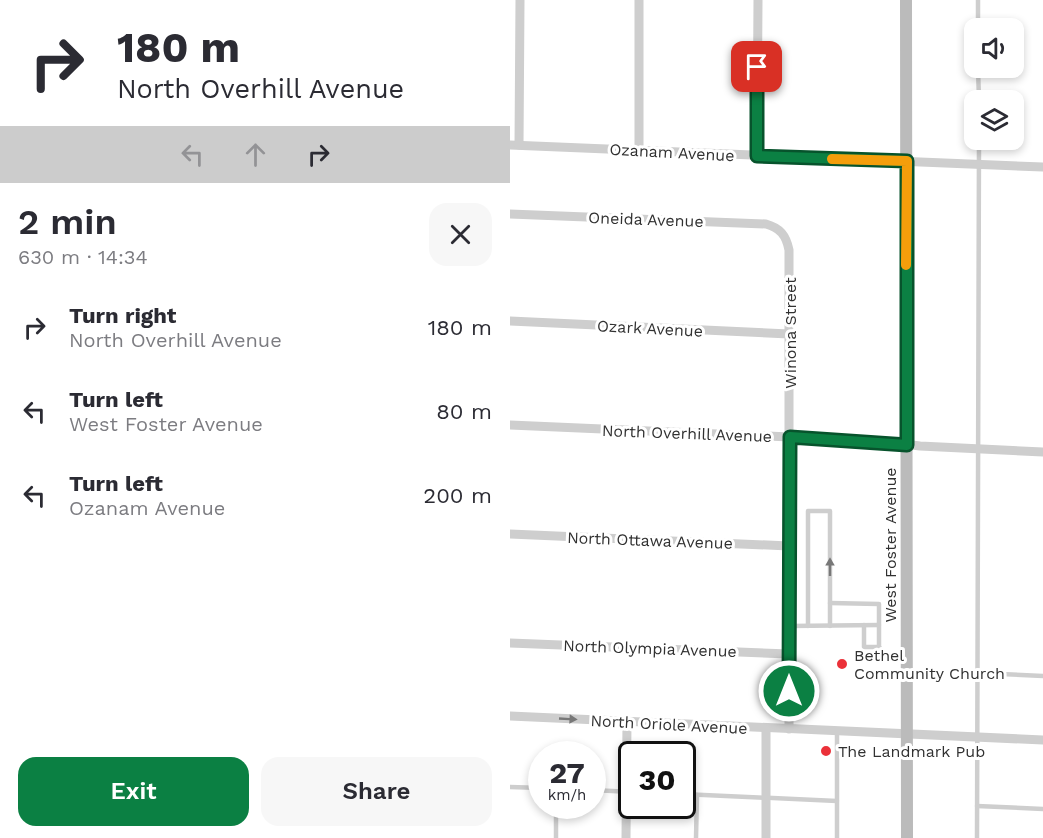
<!DOCTYPE html>
<html lang="en">
<head>
<meta charset="utf-8">
<style>
	:root { --surface:#fff; --page:#f7f7f7; --text:#2b2b33; --muted:#7c7c81; --accent:#0b8043 }
	body { margin:0; font-family:"Work Sans",sans-serif; background:var(--page); color:var(--text); height:100vh; display:flex; flex-direction:column; font-size:22px; white-space:nowrap }
	* { box-sizing:border-box; margin:0 }
	p { font-size:20px; color:var(--muted) }
	.icon { flex:none; width:33px; height:33px; fill:none; stroke:currentColor; stroke-width:2; stroke-linecap:round; stroke-linejoin:round }
	.map { position:relative; flex:1; overflow:hidden }
	.side { display:flex; flex-direction:column; background:var(--surface); width:510px }
	.side>* { flex:none }
	.top-card { background:#fff; color:var(--text); overflow:hidden }
	.tools { position:absolute; left:454px; top:18px; display:grid; gap:12px }
	.tools a { display:grid; place-items:center; width:60px; height:60px; border-radius:12px; background:var(--surface); box-shadow:0 3px 9px #0003; font-size:30px }
	.speed { position:absolute; left:18px; top:741px; display:flex; gap:12px; font-size:30px; font-weight:700; text-align:center }
	.speed>* { display:grid; place-content:center; width:78px; height:78px; border-radius:50%; background:var(--surface); box-shadow:0 3px 9px #0003; line-height:1 }
	.speed small { font-size:15px; font-weight:400 }
	.speed .limit { border:3px solid #111; border-radius:9px; background:#fff; color:#111 }
	.pin { position:absolute; display:grid; place-items:center; width:51px; height:51px; color:#fff; margin:-26px; border-radius:12px; box-shadow:0 3px 9px #0006 }
	.me { position:absolute; width:66px; margin:-33px; rotate:0deg; stroke-linejoin:round; filter:drop-shadow(0 0 4px #0008) }
	.turn { display:flex; align-items:center; gap:21px; height:126px; padding:0 18px; font-size:27px }
	.turn .icon { width:78px; height:78px; stroke-width:2.5 }
	.turn b { display:block; font-size:42px; line-height:51px }
	.lanes { display:flex; align-items:center; height:57px; padding:0 18px; background:#0003; justify-content:center; gap:30px; direction:ltr }
	.lanes .off { opacity:.35 }
	.round { display:grid; place-items:center; flex:none; width:63px; height:63px; border-radius:18px; background:var(--page) }
	.overview { display:flex; align-items:center; justify-content:space-between; height:102px; padding:0 18px }
	h1 { font-size:36px; font-weight:600; line-height:45px }
	.action { display:flex; gap:12px; margin-top:auto; padding:12px 18px }
	.action a { flex:1; height:69px; border-radius:18px; background:var(--accent); color:#fff; font-size:24px; font-weight:600; line-height:69px; text-align:center }
	.action a+a { background:var(--page); color:var(--text) }
	ul { padding:0; list-style:none }
	li { display:flex; align-items:center; gap:18px; height:84px; padding:0 18px }
	li div { flex:1 }
	li b { display:block; font-size:22px }
	li em { font-style:normal }
	main { display:flex; flex:1; min-height:0 }
	.map>svg:first-child { display:block }
</style>
</head>
<body>
<main>
<section class="side">
<div class="top-card">
<div class="turn"><svg class="icon" aria-label="right" viewBox="0 0 24 24"><path d="M7 20v-9h11M14 6l5 5-5 5"/></svg><div><b>180 m</b>North Overhill Avenue</div></div>
<div class="lanes"><svg class="icon off" aria-label="left" viewBox="0 0 24 24"><path d="M17 20v-9H6M10 6l-5 5 5 5"/></svg><svg class="icon off" aria-label="ahead" viewBox="0 0 24 24"><path d="M12 20V5M6 11l6-6 6 6"/></svg><svg class="icon" aria-label="right" viewBox="0 0 24 24"><path d="M7 20v-9h11M14 6l5 5-5 5"/></svg></div>
</div>
<div class="overview"><div><h1>2 min</h1><p>630 m · 14:34</p></div><a class="round"><svg class="icon" aria-label="close" viewBox="0 0 24 24"><path d="M6 6l12 12M18 6L6 18"/></svg></a></div>
<ul>
<li><svg class="icon" aria-label="right" viewBox="0 0 24 24"><path d="M7 20v-9h11M14 6l5 5-5 5"/></svg><div><b>Turn right</b><p>North Overhill Avenue</p></div><em>180 m</em></li>
<li><svg class="icon" aria-label="left" viewBox="0 0 24 24"><path d="M17 20v-9H6M10 6l-5 5 5 5"/></svg><div><b>Turn left</b><p>West Foster Avenue</p></div><em>80 m</em></li>
<li><svg class="icon" aria-label="left" viewBox="0 0 24 24"><path d="M17 20v-9H6M10 6l-5 5 5 5"/></svg><div><b>Turn left</b><p>Ozanam Avenue</p></div><em>200 m</em></li>
</ul>
<div class="action"><a>Exit</a><a>Share</a></div>
</section>
<div class="map">
<svg width="533" height="838" viewBox="0 0 533 838">
	<rect width="100%" height="100%" fill="#fff"/>
	<g fill="none" stroke-linecap="round" stroke-linejoin="round">
		<g stroke="#cecece" stroke-width="4.5">
			<path d="M 468,0 L 468,28"/>
			<path d="M 468,68 L 469,100"/>
			<path d="M 320,603 L 369,604 L 369,647 L 379,657 L 396,657"/>
			<path d="M 354,625 L 354,647 L 369,647"/>
			<path d="M 279,626 L 369,625"/>
			<path d="M 298,626 L 298,511 L 320,511 L 320,626"/>
			<path d="M 467,673 L 533,676"/>
			<path d="M 0,787 L 32,788"/>
			<path d="M 82,790 L 122,792"/>
			<path d="M 172,794 L 327,801"/>
			<path d="M 467,806 L 533,809"/>
			<path d="M 46,838 L 46,806"/>
			<path d="M 186,838 L 187,795"/>
			<path d="M 327,838 L 327,731"/>
			<path d="M 467,838 L 469,140"/>
		</g>
		<g stroke="#cecece" stroke-width="9">
			<path d="M 0,145 L 533,167"/>
			<path d="M 9,145 L 10,0"/>
			<path d="M 129,150 L 129,0"/>
			<path d="M 247,156 L 248,0"/>
			<path d="M 0,214 L 256,224 C 270,228 276,235 279,250 L 279,729"/>
			<path d="M 0,321 L 279,334"/>
			<path d="M 0,425 L 280,437 L 378,442 L 410,446 L 533,452"/>
			<path d="M 0,534 L 279,546"/>
			<path d="M 0,643 L 279,654"/>
			<path d="M 0,716 L 533,740"/>
			<path d="M 116,838 L 117,722"/>
			<path d="M 256,838 L 256,728"/>
		</g>
		<path stroke="#bbb" stroke-width="12" d="M 396,0 L 397,838"/>
	</g>
	<defs><path id="oneway-solid" d="M-6-.8H1V-3.2L6.5 0L1 3.2V.8H-6Z" transform="scale(1.5)"/></defs>
	<g fill="#787878">
		<use href="#oneway-solid" transform="translate(320 567) rotate(-90)"/>
		<use href="#oneway-solid" transform="translate(58 719) rotate(3)"/>
	</g>
	<g fill="none" stroke-linecap="round" stroke-linejoin="round">
		<defs>
			<path id="route" d="M 247,67 L 247,156 L 397,161 L 397,445 L 280,437 L 279,691"/>
		</defs>
		<use href="#route" stroke="#07532c" stroke-width="15"/>
		<use href="#route" stroke="#0b8043" stroke-width="10"/>
		<path stroke="#f59e0b" stroke-width="10" d="M 322,159 L 397,161 L 396,265"/>
	</g>
	<g fill="#eb3139" stroke="#fff" stroke-width="2">
		<circle cx="332" cy="664" r="6"/>
		<circle cx="316" cy="751" r="6"/>
	</g>
	<g text-anchor="middle" stroke-width="6" stroke-linejoin="round" paint-order="stroke">
		<g font-size="16" fill="#313131" stroke="#fff">
			<text transform="translate(162 152) rotate(3)" y="6">Ozanam Avenue</text>
			<text transform="translate(136 219) rotate(2)" y="6">Oneida Avenue</text>
			<text transform="translate(140 328) rotate(3)" y="6">Ozark Avenue</text>
			<text transform="translate(280 333) rotate(-90)" y="6">Winona Street</text>
			<text transform="translate(177 433) rotate(2)" y="6">North Overhill Avenue</text>
			<text transform="translate(140 540) rotate(2)" y="6">North Ottawa Avenue</text>
			<text transform="translate(380 545) rotate(-90)" y="6">West Foster Avenue</text>
			<text transform="translate(140 648) rotate(2)" y="6">North Olympia Avenue</text>
			<text transform="translate(159 724) rotate(3)" y="6">North Oriole Avenue</text>
		</g>
		<g font-size="16" fill="#313131" stroke="#fff" text-anchor="start">
			<text x="344" y="661">Bethel<tspan x="344" dy="18">Community Church</tspan></text>
			<text x="328" y="757">The Landmark Pub</text>
		</g>
	</g>
</svg>
<div class="tools">
<a><svg class="icon" aria-label="sound" viewBox="0 0 24 24"><path d="M4 9h4l5-4v14l-5-4H4zM17 9q2 3 0 6"/></svg></a>
<a><svg class="icon" aria-label="layers" viewBox="0 0 24 24"><path d="M12 4l9 5-9 5-9-5zM3 14l9 5 9-5"/></svg></a>
</div>
<div class="speed"><div>27<small>km/h</small></div><div class="limit">30</div></div>
<div class="pin" style="left:247px;top:67px;background:#d93025"><svg class="icon" aria-label="arrive" viewBox="0 0 24 24"><path d="M6 21V4h12l-3 4 3 4H6"/></svg></div>
<svg class="me" style="left:279px;top:691px" viewBox="-20 -20 40 40"><circle r="17" fill="#0b8043" stroke="#fff" stroke-width="3"/><path d="M0-11L8 9 0 5-8 9z" fill="#fff"/></svg>
</div>
</main>
</body>
</html>
